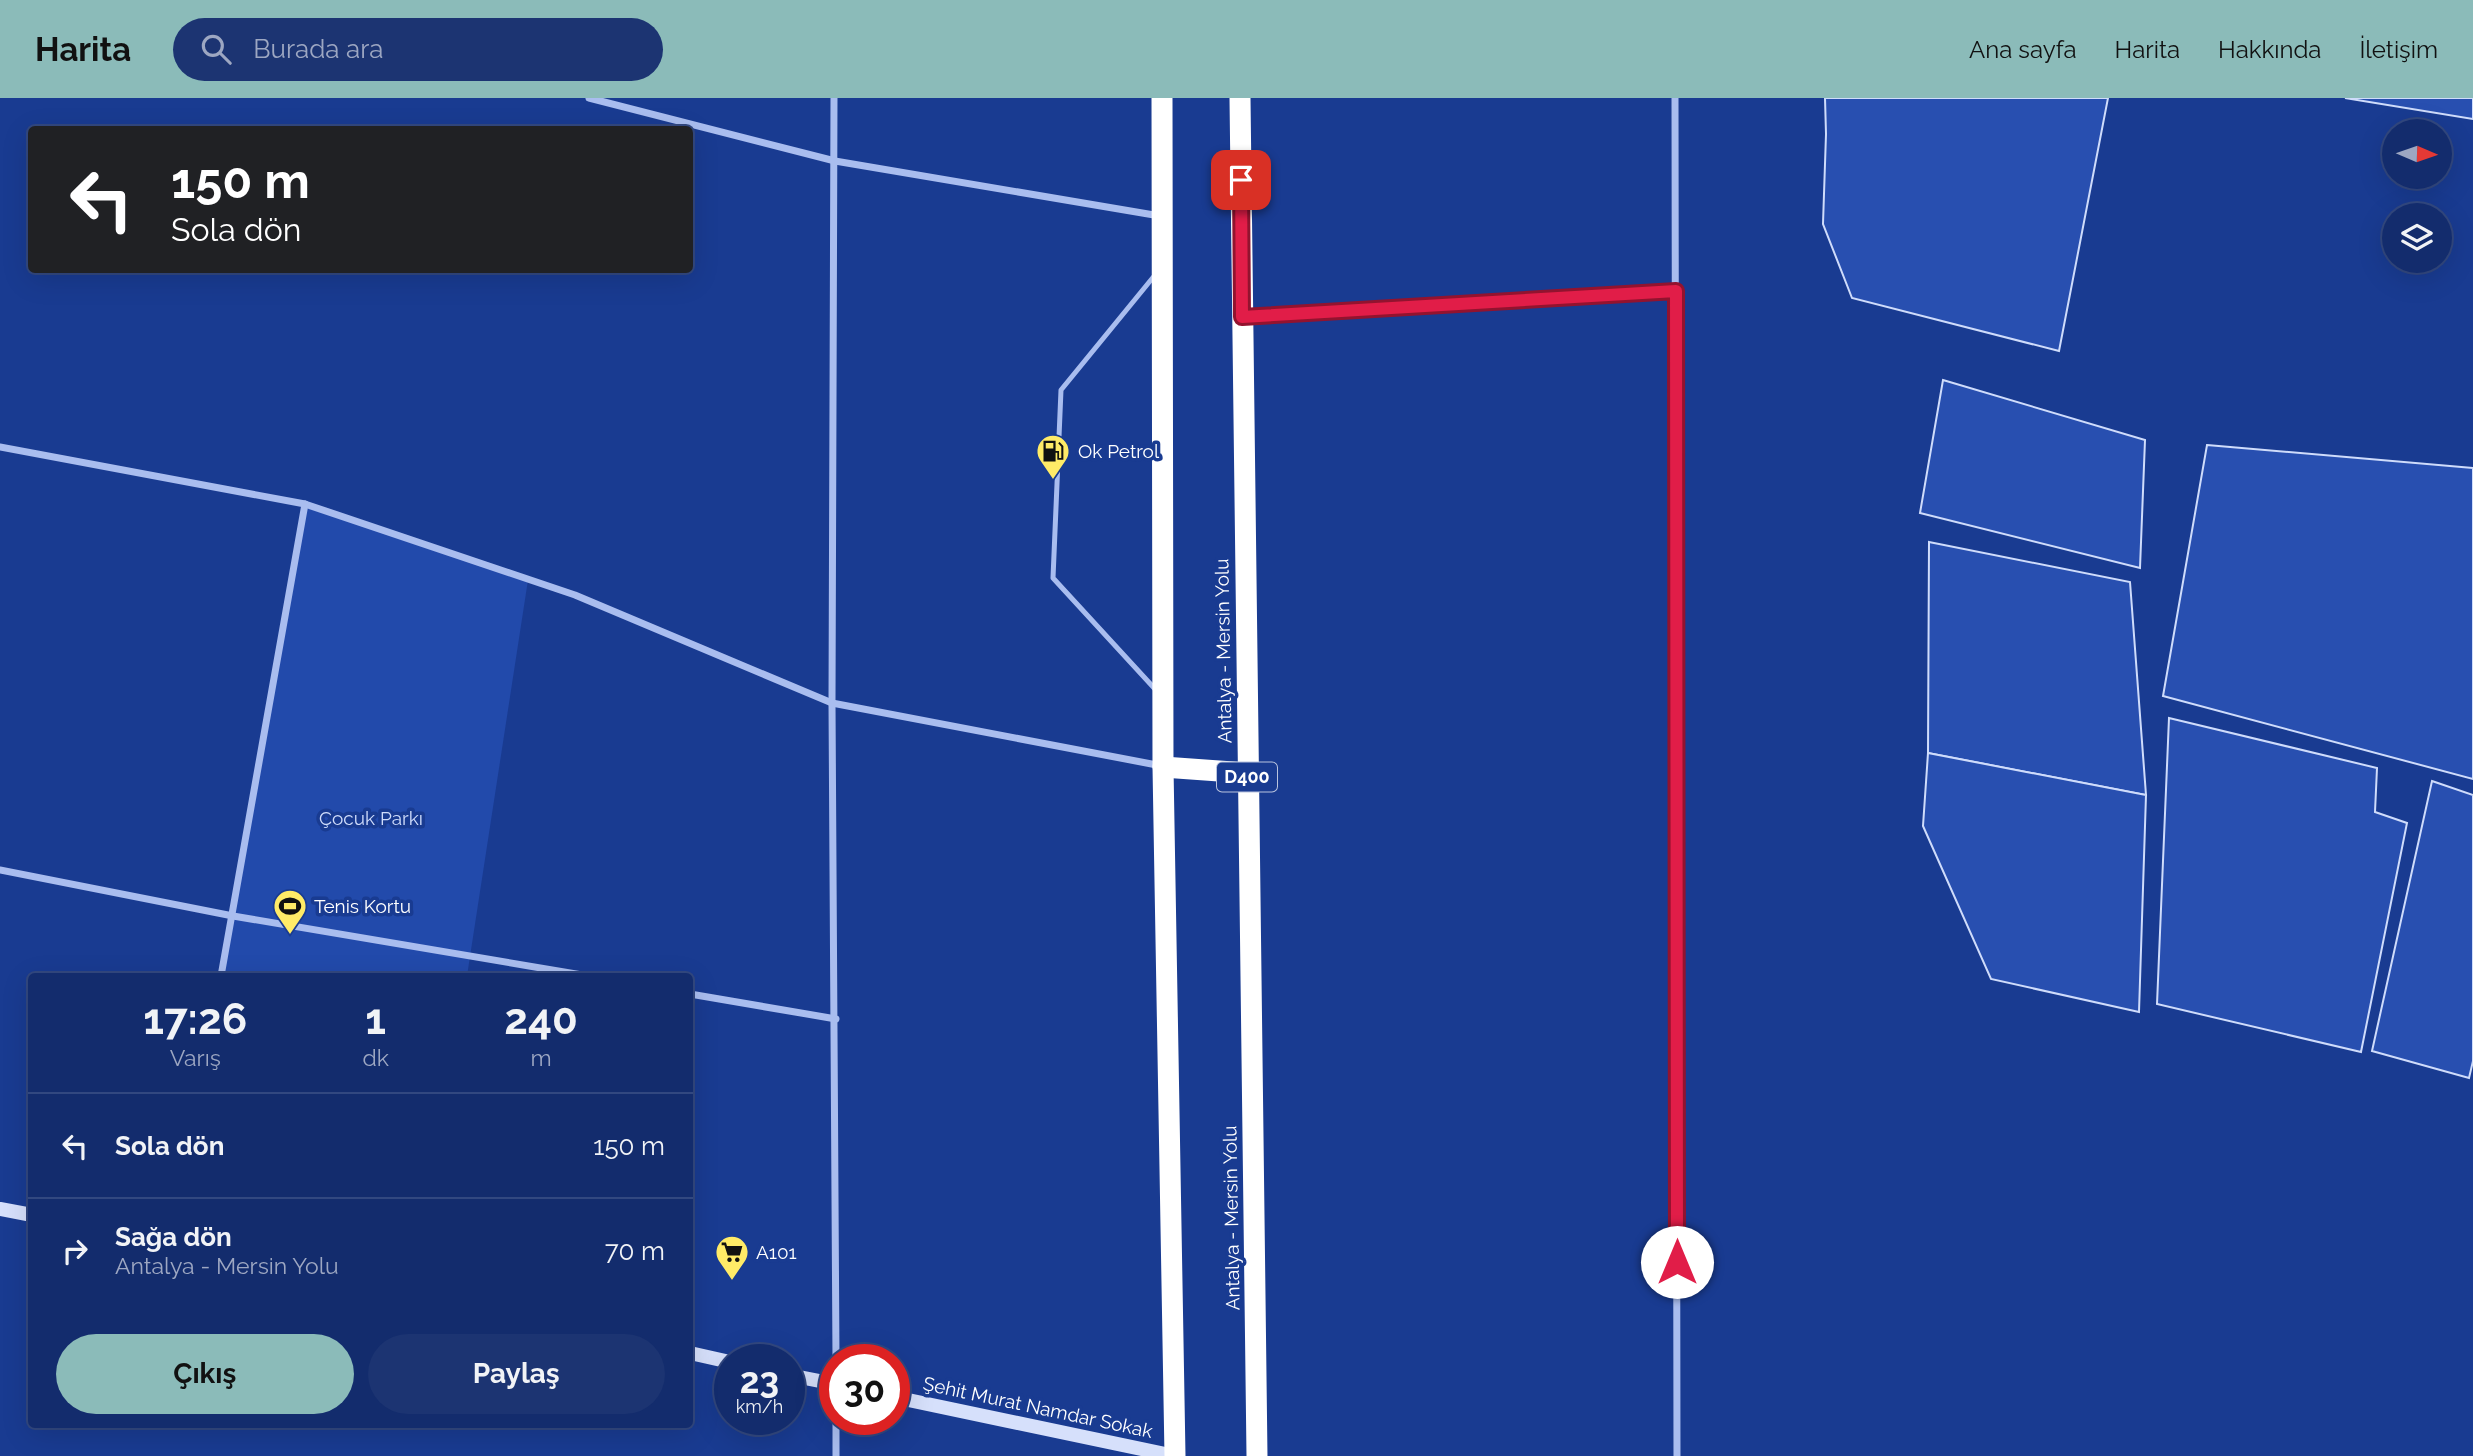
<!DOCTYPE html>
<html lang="tr">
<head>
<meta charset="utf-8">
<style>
	:root { --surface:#132c6d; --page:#1c3472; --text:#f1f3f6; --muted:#9da7c2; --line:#324880; --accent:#8bbbb9 }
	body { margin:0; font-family:Raleway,sans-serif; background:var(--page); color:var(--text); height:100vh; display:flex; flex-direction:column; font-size:26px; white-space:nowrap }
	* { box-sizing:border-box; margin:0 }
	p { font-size:23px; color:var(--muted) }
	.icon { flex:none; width:38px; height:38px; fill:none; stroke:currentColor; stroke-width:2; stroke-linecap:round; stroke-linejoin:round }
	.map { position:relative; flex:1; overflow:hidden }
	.panel { position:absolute; left:28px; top:875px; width:665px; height:455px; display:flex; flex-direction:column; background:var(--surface); border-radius:7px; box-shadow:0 7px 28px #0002,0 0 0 2px var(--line) }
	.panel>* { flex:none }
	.guide { position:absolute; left:28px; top:28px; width:665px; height:147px; border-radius:7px; box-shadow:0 7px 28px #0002,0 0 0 2px var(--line); background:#202124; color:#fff; overflow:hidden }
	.needle { width:46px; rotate:92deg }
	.fabs { position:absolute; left:2382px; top:21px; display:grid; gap:14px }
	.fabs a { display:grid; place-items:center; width:70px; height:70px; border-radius:50%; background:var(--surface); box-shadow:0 7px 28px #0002,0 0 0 2px var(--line); font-size:35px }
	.speed { position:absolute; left:714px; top:1246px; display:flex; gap:14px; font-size:35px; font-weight:700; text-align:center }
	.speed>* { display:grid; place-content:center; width:91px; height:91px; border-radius:50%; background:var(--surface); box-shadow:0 7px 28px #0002,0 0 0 2px var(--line); line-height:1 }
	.speed small { font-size:18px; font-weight:400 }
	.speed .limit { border:10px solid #d22; background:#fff; color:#111 }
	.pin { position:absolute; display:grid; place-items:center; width:60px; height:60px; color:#fff; margin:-30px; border-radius:14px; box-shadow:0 4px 10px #0006 }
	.me { position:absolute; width:77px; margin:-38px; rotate:0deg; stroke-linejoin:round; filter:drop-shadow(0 0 5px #0008) }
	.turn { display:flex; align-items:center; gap:24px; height:147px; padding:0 28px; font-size:32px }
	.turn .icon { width:91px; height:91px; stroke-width:2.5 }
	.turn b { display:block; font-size:49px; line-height:60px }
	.eta { display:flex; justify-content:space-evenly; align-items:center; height:119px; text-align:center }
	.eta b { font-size:42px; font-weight:700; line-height:49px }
	.button { display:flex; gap:14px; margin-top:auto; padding:14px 28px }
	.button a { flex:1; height:80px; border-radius:42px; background:var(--accent); color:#111; font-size:28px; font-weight:700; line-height:80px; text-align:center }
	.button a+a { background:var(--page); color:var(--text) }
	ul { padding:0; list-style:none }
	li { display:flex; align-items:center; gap:21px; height:105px; padding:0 28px; border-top:2px solid var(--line) }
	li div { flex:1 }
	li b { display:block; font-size:26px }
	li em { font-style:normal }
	header { display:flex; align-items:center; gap:42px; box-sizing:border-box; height:98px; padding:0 35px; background:var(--accent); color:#111 }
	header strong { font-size:33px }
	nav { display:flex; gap:38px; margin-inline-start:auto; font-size:24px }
	.search { width:490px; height:63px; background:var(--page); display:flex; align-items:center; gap:18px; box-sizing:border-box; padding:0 24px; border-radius:38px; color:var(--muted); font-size:26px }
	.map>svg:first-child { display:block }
</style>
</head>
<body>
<header>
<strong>Harita</strong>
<div class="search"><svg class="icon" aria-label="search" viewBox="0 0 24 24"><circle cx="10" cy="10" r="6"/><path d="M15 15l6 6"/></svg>Burada ara</div>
<nav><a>Ana sayfa</a><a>Harita</a><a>Hakkında</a><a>İletişim</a></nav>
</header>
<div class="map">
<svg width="2473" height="1358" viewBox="0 0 2473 1358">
	<rect width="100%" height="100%" fill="#193b91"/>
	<path fill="#224aab" d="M 305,406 L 528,482 L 467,878 L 221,878 Z"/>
	<g fill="#284fb0" stroke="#cfdcfb" stroke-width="2">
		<path d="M 1825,0 L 2108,0 L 2059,253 L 1852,200 L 1823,126 L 1826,36 Z"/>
		<path d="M 2345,0 L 2473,0 L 2473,21 Z"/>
		<path d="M 1943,282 L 2145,342 L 2140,470 L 1920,415 Z"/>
		<path d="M 2207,347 L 2473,370 L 2473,681 L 2163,598 Z"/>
		<path d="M 1929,444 L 2130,484 L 2146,697 L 1928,655 Z"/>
		<path d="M 2169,620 L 2377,670 L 2375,714 L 2407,725 L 2361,954 L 2157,906 Z"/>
		<path d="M 1928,655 L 2146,697 L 2139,914 L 1991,881 L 1923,728 Z"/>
		<path d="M 2432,683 L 2473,697 L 2473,963 L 2469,980 L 2372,953 Z"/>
	</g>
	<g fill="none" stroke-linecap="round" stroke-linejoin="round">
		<path stroke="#a9bdef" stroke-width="5" d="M 1155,177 L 1061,292 L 1053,480 L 1155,591"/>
		<g stroke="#a9bdef" stroke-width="7">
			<path d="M 589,0 L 835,63 L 1160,118"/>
			<path d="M 834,0 L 832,605 L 836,1262"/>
			<path d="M 1675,0 L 1677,1358"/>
			<path d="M 1246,219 L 1677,193"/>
			<path d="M 0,349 L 305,406 L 575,497 L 832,605 L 1162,668"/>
			<path d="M 0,772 L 233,818 L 588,878"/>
			<path d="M 221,878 L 305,406"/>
			<path d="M 690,896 L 836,921"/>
			<path d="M 836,1321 L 836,1358"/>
		</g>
		<g stroke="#d6e0fb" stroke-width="14">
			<path d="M 0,1111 L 32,1117"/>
			<path d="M 690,1255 L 730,1264"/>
			<path d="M 789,1277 L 835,1286"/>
			<path d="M 894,1299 L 1175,1358"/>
		</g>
		<g stroke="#fff" stroke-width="21">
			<path d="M 1162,0 L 1163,669 L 1175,1358"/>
			<path d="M 1240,0 L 1257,1358"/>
			<path d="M 1163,669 L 1247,675"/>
		</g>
	</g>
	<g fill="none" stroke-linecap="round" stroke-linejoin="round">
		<defs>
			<path id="route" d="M 1241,82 L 1242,219 L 1676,193 L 1677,1164"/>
		</defs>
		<use href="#route" stroke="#92132f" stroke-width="18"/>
		<use href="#route" stroke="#e11d48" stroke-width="12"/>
	</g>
	<defs>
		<symbol id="fuel-pin" viewBox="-11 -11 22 30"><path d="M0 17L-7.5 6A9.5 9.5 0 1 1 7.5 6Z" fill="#ffeb67" stroke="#193b91"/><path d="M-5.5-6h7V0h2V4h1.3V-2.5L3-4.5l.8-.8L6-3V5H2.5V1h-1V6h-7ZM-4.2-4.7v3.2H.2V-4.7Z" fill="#111"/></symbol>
		<symbol id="stadium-pin" viewBox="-11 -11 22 30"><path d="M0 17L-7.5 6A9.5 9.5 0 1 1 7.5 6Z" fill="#ffeb67" stroke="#193b91"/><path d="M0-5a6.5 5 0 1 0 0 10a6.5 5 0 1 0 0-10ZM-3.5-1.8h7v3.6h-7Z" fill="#111"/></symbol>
		<symbol id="supermarket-pin" viewBox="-11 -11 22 30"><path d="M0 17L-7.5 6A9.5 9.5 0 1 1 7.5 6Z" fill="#ffeb67" stroke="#193b91"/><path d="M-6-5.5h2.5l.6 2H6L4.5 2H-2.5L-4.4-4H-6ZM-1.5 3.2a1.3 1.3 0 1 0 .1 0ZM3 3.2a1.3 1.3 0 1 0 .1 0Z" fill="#111"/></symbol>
	</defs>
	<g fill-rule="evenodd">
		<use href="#fuel-pin" x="1034" y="334" width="38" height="52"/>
		<use href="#stadium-pin" x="271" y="789" width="38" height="52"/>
		<use href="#supermarket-pin" x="713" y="1135" width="38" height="52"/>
	</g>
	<g text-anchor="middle" stroke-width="7" stroke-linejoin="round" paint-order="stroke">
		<rect fill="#193b91" stroke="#bac4de" stroke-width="2" x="1217" y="664.5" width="60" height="29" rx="5"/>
		<g font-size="18" font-weight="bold" fill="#fff">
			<text x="1247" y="685">D400</text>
		</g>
		<g font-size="19" fill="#fff" stroke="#193b91" text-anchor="start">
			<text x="1078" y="360">Ok Petrol</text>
			<text x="314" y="815">Tenis Kortu</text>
			<text x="756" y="1161">A101</text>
		</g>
		<g font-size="19" fill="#fff" stroke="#193b91">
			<text transform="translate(1223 553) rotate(-91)" y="7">Antalya - Mersin Yolu</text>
			<text transform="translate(1231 1120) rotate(-91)" y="7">Antalya - Mersin Yolu</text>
			<text transform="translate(1038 1309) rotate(12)" y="7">Şehit Murat Namdar Sokak</text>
		</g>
		<g font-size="19" fill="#cfdcfb" stroke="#193b91">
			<text x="371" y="727">Çocuk Parkı</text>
		</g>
	</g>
</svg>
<div class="fabs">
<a><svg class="needle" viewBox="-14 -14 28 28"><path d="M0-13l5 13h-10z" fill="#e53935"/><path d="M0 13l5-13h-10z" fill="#9da7c2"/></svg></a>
<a><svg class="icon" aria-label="layers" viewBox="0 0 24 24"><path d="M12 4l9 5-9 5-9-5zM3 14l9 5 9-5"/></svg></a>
</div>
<div class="speed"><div>23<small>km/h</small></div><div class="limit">30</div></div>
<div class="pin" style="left:1241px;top:82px;background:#d93025"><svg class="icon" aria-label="arrive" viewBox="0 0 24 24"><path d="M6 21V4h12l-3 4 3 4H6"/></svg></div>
<svg class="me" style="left:1677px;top:1164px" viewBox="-20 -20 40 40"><circle r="19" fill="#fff"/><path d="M0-13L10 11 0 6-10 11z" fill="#e11d48"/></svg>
<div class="guide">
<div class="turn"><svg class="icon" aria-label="left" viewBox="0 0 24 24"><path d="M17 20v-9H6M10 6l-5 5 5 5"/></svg><div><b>150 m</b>Sola dön</div></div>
</div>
<section class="panel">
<div class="eta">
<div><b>17:26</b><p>Varış</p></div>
<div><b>1</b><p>dk</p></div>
<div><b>240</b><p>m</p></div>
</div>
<ul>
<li><svg class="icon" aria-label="left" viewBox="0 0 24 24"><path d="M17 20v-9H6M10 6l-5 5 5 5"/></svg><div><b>Sola dön</b></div><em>150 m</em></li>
<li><svg class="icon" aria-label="right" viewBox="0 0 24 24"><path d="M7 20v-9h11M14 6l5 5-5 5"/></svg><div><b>Sağa dön</b><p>Antalya - Mersin Yolu</p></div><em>70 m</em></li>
</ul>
<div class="button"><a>Çıkış</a><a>Paylaş</a></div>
</section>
</div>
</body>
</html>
